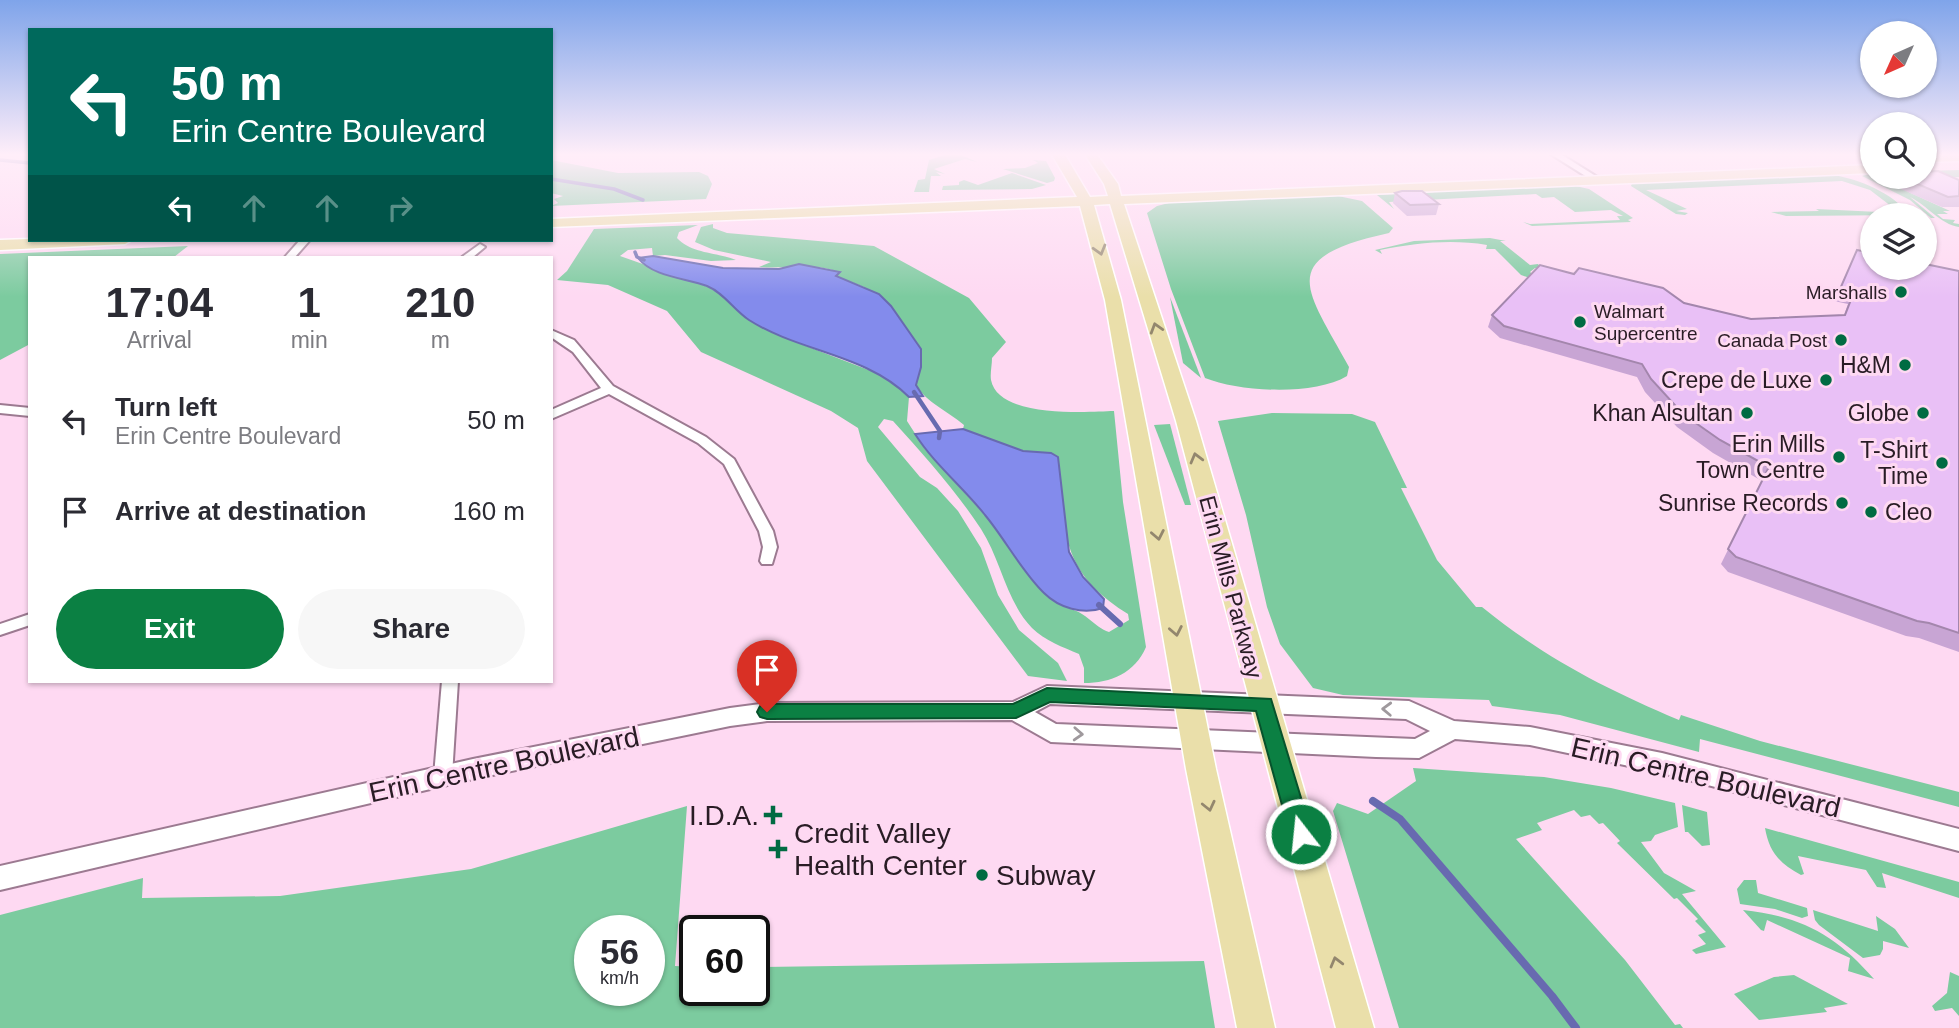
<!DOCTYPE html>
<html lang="en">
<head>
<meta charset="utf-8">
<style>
	:root { --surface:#fff; --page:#f7f7f7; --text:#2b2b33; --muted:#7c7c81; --accent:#0b8043 }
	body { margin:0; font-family:Helvetica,sans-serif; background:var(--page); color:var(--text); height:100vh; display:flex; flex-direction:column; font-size:26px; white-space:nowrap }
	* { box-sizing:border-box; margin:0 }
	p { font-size:23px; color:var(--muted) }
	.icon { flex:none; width:38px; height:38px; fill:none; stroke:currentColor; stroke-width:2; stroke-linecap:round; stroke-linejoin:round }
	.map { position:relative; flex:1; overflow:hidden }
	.panel { position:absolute; left:28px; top:256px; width:525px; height:427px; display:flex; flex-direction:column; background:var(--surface); border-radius:0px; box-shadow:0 2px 5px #0004 }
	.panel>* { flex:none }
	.guide { position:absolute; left:28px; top:28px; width:525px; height:214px; border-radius:0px; box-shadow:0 2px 5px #0004; background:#00695c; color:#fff; overflow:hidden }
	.needle { width:46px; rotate:225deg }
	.fabs { position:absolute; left:1860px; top:21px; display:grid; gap:14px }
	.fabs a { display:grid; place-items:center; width:77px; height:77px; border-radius:50%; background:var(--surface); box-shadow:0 2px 5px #0004; font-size:35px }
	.speed { position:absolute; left:574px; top:915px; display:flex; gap:14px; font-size:35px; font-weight:700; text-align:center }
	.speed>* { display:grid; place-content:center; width:91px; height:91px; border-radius:50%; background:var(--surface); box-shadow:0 2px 5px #0004; line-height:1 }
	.speed small { font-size:18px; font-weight:400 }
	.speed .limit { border:4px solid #111; border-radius:10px; background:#fff; color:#111 }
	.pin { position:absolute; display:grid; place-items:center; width:60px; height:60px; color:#fff; margin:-72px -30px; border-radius:50% 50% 50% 0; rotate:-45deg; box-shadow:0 0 7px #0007 }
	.pin .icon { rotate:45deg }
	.me { position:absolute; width:77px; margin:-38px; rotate:344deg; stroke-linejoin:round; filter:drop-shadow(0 0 5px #0008) }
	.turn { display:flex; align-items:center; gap:24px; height:147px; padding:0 28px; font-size:32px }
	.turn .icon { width:91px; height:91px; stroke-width:2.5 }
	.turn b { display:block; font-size:49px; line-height:60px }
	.lanes { display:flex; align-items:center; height:66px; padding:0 28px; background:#0003; justify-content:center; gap:35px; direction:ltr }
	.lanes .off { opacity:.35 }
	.eta { display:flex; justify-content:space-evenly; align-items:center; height:119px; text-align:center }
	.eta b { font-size:42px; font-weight:700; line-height:49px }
	.action { display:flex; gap:14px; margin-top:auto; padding:14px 28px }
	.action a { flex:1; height:80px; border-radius:42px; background:var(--accent); color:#fff; font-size:28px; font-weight:700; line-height:80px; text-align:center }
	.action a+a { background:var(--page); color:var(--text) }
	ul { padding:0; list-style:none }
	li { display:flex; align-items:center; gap:21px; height:91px; padding:0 28px }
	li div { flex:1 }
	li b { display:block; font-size:26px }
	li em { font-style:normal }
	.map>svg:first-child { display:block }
</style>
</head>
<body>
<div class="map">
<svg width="1959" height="1028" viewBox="0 0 1959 1028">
	<rect width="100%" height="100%" fill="#fed9f2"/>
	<g fill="#7ccb9f" fill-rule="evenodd">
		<path d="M 948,154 L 959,154 L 977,162 L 965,159 L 934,169 L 945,174 L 936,172 L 941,176 L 931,176 L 929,192 L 914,192 L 918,180 L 925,179 L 929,160 Z"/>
		<path d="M 551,160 L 618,173 L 699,172 L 708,176 L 712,184 L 706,199 L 551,206 L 558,203 L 554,199 L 563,196 L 551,193 Z"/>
		<path d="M 1033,160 L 1046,161 L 1055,178 L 1054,181 L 1047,183 L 1003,169 L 1025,168 L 1038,163 Z"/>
		<path d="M 1959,170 L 1959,177 L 1889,183 L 1950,211 L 1943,211 L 1948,214 L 1937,214 L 1943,219 L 1955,220 L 1953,223 L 1959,224 L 1959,227 C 1940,224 1928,206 1910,197 L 1935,218 L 1931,218 L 1910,200 L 1862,176 L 1872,173 L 1872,177 L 1925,177 L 1925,171 Z"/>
		<path d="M 1012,173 L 1046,185 L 1032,189 L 942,190 L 943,186 L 959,185 L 959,182 L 964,180 L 978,185 Z"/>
		<path d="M 1833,175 C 1858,179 1894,193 1909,215 L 1786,216 L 1771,212 L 1819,211 L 1816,209 L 1900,213 L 1870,190 L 1842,181 L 1646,190 L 1687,209 L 1676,211 L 1688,213 L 1685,215 L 1676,214 L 1631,186 L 1632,183 Z"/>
		<path d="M 1571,185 L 1589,189 L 1633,218 L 1628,220 L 1631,222 L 1532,226 L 1523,222 L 1530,224 L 1620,220 L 1617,216 L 1623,216 L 1611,210 L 1575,212 L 1554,197 L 1542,198 L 1536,194 L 1389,202 L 1394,209 L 1377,195 Z"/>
		<path d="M 1338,196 L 1362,201 L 1393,228 L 1389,233 C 1275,258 1305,287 1349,367 L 1347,376 C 1314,396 1240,392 1205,378 L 1171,289 L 1147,213 L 1157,206 L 1169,203 Z"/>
		<path d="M 713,224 L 713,228 L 727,233 L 874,246 L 969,298 L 1006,342 L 992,358 C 992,365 990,374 991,380 C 998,418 1085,412 1114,411 L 1123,502 L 1146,647 C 1135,673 1111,683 1084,683 L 1084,668 L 1079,654 C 1063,647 1045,641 1032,628 C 1006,601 1001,560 981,529 C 956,491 924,455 893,421 L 884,419 L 878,427 L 920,477 L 937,488 L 958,511 L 981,548 L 998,595 L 1019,630 L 1058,663 L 1067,681 L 1028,676 L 867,461 L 858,428 L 831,411 L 701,352 L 667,311 L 608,285 L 557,280 L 567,271 L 594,229 L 698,225 L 679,232 L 677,238 C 692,254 716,252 736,260 L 711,261 L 665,255 L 653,256 L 652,248 L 628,250 L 620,256 L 708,287 L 725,297 L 749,320 L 780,336 L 879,374 L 895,383 L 909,397 L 907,421 L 925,449 L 1070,609 C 1086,612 1094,627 1109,632 L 1129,620 L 1128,614 C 1057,570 1066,531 1058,457 L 1051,453 L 1023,451 L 963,429 L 964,425 C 948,411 927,403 916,385 L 921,367 L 864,287 L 836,276 L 839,272 C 810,262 788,269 759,267 L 771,262 L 714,250 L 695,242 L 701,227 Z"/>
		<path d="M 1490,238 L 1506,241 L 1500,241 L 1530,265 L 1538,264 L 1543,270 L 1535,268 L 1530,272 L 1534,275 L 1530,278 L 1521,275 L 1495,249 L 1486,249 L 1487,245 C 1451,239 1416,243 1380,250 L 1382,254 L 1375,250 L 1414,241 Z"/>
		<path d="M 188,246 L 174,257 L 30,257 L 30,344 L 0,360 L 0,254 Z"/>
		<path d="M 1170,297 L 1201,378 L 1183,363 Z"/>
		<path d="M 1272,413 L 1352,414 L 1375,422 L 1407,488 L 1401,488 L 1437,560 L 1476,607 L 1482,607 C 1545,658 1604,688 1679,720 L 1681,715 L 1760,741 L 1959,792 L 1959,807 L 1700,739 L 1699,752 L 1560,715 L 1492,706 L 1489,700 L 1343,695 L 1313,688 L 1280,644 L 1267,607 L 1246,515 L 1218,421 Z"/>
		<path d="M 1170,424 L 1191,505 L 1185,505 L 1154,425 Z"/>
		<path d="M 1413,768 L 1544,777 L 1611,788 L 1675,803 L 1678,827 L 1655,835 L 1651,841 L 1641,842 L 1664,873 L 1696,891 L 1682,894 L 1726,947 L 1696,954 L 1692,950 L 1706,944 L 1698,935 L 1706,932 L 1695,921 L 1698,919 L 1677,898 L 1674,899 L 1617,843 L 1620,841 L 1603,823 L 1599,824 L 1590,815 L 1581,817 L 1574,810 L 1537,823 L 1542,830 L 1516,839 L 1625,960 L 1675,1025 L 1680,1024 L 1683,1028 L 1399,1028 L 1333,811 L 1337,803 L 1368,814 L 1416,781 Z"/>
		<path d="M 1682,805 L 1707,812 L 1710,845 L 1702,846 L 1688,832 L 1685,832 Z"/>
		<path d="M 687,806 L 675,966 L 695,967 L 695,990 L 754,990 L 754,967 L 1204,961 L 1215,1028 L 0,1028 L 0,915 L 143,878 L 142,898 L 280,896 L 471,869 ZM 590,931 L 649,931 L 649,990 L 590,990 Z"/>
		<path d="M 1765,828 L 1959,882 L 1959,898 L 1882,873 L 1886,888 L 1877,887 L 1866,870 L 1798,856 L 1804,874 L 1801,875 C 1780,864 1769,852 1765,828 Z"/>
		<path d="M 1744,880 L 1756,880 L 1758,893 L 1807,908 L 1808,916 L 1802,918 L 1775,909 L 1740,904 L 1737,889 Z"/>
		<path d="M 1743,910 C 1801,916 1836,935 1874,979 L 1848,971 L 1850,958 L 1767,920 L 1764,931 L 1761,930 Z"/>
		<path d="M 1813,910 L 1878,931 L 1876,916 L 1895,929 L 1909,948 L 1883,941 L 1883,949 L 1880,955 L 1863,958 L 1819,925 L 1815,920 Z"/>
		<path d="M 1950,972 L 1959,976 L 1959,1016 L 1952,1008 L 1935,1011 L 1932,1006 L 1947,993 Z"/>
		<path d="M 1794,975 L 1848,1004 L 1824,1008 L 1827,1012 L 1759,1020 L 1734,994 L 1774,977 Z"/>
	</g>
	<g fill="#838bec" stroke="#686ab0" stroke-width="2">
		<path d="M 653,256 L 723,268 L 779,269 L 799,264 L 840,272 L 836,276 L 879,294 L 891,306 L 921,349 L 921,367 L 916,385 L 923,396 L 909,397 C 866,354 799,352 749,320 C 734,310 724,293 707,286 C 685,278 653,277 638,258 Z"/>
		<path d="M 963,429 L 1023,451 L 1051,453 L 1058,457 L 1069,552 L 1083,577 L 1104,599 L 1103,608 C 1083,615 1059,608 1044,593 C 1022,572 1005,539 985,515 C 963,487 934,464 915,434 Z"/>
	</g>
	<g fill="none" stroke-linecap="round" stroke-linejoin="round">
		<g stroke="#686ab0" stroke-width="3.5">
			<path d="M 0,160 L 30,163"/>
			<path d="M 551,179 L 614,189 L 643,200"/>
			<path d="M 635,252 L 637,257 L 644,260"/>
		</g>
		<path stroke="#686ab0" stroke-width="4.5" d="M 914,392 L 940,431 L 939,438"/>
		<path stroke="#686ab0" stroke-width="6" d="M 1099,605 L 1120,624"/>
		<path stroke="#686ab0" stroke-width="8" d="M 1373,801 L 1400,819 L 1552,996 L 1576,1028"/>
		<defs>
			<g id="street">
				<path d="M 1549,153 L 1559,153 L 1602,180 L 1595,182 Z"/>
				<path d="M 300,240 L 310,240 L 295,257 L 285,257 Z"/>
				<path d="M 480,244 L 485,247 L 473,257 L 462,257 Z"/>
				<path d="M 551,330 L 574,340 L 613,386 L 706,437 L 734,459 L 773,531 L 777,547 L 772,564 L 762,564 L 760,561 L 763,547 L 759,531 L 724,464 L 698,443 L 609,394 L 551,419 L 551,410 L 601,388 L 573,352 L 551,337 Z"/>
				<path d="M 0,405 L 30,408 L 30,416 L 0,413 Z"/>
				<path d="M 30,614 L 30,625 L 0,635 L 0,624 Z"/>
				<path d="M 442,681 L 458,681 L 452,776 L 450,781 L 443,783 L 436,781 L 434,776 Z"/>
			</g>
			<path id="secondary" d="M 1047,686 L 1409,701 L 1454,721 L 1530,727 L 1662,753 L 1959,829 L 1959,851 L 1662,773 L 1530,745 L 1455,739 L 1419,758 L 1376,757 L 1051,742 L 1012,720 L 767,721 L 730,726 L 473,779 L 0,890 L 0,866 L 473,759 L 730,708 L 767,703 L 1013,702 ZM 1050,704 L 1406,719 L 1430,731 L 1415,739 L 1056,724 L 1035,712 Z"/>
			<g id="primary">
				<path d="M 1051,153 L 1064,153 L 1090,197 L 1108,196 L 1104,184 L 1084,153 L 1096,153 L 1118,184 L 1121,196 L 1872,165 L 1872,173 L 1124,204 L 1196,421 L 1374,1028 L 1336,1028 L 1176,421 L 1110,204 L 1094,205 L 1121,300 L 1216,769 L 1275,1028 L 1237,1028 L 1186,769 L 1105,300 L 1080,206 L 551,227 L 551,219 L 1077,197 Z"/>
				<path d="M 1959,153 L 1959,161 L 1925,162 L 1925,154 Z"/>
				<path d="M 30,239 L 30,240 L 132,240 L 125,244 L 0,250 L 0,240 Z"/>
			</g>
		</defs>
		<use href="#street" stroke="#9c7a91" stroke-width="4"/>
		<use href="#secondary" stroke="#9c7a91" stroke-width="4"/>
		<use href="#primary" stroke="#fff" stroke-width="3"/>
		<use href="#street" fill="#fff" fill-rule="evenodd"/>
		<use href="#secondary" fill="#fff" fill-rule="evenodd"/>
		<use href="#primary" fill="#eadfaa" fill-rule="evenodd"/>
	</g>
	<g fill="#c8a5d4">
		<path d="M 1890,177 L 1925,177 L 1959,180 L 1959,207 L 1942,207 L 1887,183 Z"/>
		<path d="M 1395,193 L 1439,204 L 1436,215 L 1407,216 L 1393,203 Z"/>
		<path d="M 1857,250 L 1959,271 L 1959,652 L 1919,638 L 1906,636 L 1728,572 L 1721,564 L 1762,481 L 1713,453 L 1677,427 L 1645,392 L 1637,377 L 1500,338 L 1488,327 L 1492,315 L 1684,303 L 1751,319 L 1844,315 L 1848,304 L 1834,301 Z"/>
	</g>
	<g fill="#e9c0f6" stroke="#a386ac" stroke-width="2">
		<path d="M 1938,171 L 1959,180 L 1959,196 L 1948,197 L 1901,177 L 1925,177 L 1925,172 Z"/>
		<path d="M 1402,191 L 1422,191 L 1439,204 L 1410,205 L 1395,193 Z"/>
		<path d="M 1857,250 L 1872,253 L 1872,268 L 1925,268 L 1925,264 L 1959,271 L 1959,633 L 1929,623 L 1917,621 L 1736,557 L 1728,549 L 1769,467 L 1720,440 L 1683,414 L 1651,379 L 1642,364 L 1504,326 L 1492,315 L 1540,265 L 1574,274 L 1579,268 L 1663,288 L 1684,303 L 1751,319 L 1845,315 L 1854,292 L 1840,289 Z"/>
	</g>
	<defs><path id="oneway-chevron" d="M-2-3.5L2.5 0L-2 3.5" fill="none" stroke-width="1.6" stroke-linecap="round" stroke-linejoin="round" transform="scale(1.75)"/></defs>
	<g stroke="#93876e">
		<use href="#oneway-chevron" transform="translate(1100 250) rotate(74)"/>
		<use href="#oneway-chevron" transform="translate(1156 328) rotate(-107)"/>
		<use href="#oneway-chevron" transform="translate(1196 458) rotate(-105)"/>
		<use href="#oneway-chevron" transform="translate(1158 535) rotate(79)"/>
		<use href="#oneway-chevron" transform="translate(1176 631) rotate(79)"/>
		<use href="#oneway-chevron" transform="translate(1209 806) rotate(77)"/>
		<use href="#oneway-chevron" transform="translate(1336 962) rotate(-105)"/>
	</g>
	<g stroke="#9f999d">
		<use href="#oneway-chevron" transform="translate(1387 709) rotate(-178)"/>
		<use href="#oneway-chevron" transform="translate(1078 734) rotate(3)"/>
	</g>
	<linearGradient id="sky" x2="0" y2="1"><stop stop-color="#7fa4ea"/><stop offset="0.52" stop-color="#ffeef9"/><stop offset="1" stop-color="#ffeef9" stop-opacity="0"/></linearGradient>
	<rect width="1959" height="297" fill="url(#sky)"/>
	<path fill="#0b8043" stroke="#07532c" stroke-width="2" d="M 1047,688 L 1271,699 L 1312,834 L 1309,841 L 1301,844 L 1293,841 L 1290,834 L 1256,711 L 1050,702 L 1016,718 L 767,719 L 760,717 L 757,712 L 760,706 L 767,704 L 1013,704 Z"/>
	<g fill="#006b42" stroke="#fed9f2" stroke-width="2.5">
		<circle cx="1901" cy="292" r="7"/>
		<circle cx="1580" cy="322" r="7"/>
		<circle cx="1841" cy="340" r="7"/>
		<circle cx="1905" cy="365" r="7"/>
		<circle cx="1826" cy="380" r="7"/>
		<circle cx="1747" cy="413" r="7"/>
		<circle cx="1923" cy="413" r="7"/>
		<circle cx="1839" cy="457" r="7"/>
		<circle cx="1942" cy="463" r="7"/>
		<circle cx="1842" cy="503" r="7"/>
		<circle cx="1871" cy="512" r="7"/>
		<path d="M769.5 804.5h7v7h7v7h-7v7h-7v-7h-7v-7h7z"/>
		<path d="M774.5 838.5h7v7h7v7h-7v7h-7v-7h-7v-7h7z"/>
		<circle cx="982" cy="875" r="7"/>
	</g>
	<g text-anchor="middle" stroke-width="6" stroke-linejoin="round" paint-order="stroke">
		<g font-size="19" fill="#291c25" stroke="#fed9f2" text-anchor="end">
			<text x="1887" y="299">Marshalls</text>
			<text x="1594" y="318" text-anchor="start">Walmart<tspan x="1594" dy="22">Supercentre</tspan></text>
			<text x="1827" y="347">Canada Post</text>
		</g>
		<g font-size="23" fill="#291c25" stroke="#fed9f2" text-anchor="end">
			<text x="1891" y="373">H&amp;M</text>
			<text x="1812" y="388">Crepe de Luxe</text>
			<text x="1733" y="421">Khan Alsultan</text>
			<text x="1909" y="421">Globe</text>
			<text x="1825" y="452">Erin Mills<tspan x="1825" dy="26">Town Centre</tspan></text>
			<text x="1928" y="458">T-Shirt<tspan x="1928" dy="26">Time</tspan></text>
			<text x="1828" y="511">Sunrise Records</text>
			<text x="1885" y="520" text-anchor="start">Cleo</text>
		</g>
		<g font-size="23" fill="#291c25" stroke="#fed9f2">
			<text transform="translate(1231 587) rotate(75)" y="8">Erin Mills Parkway</text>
		</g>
		<g font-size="28" fill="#291c25" stroke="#fed9f2">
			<text transform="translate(504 764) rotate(-12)" y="10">Erin Centre Boulevard</text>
			<text transform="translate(1706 777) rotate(13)" y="10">Erin Centre Boulevard</text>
		</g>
		<g font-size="28" fill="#291c25" stroke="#fed9f2" text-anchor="start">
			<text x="759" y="825" text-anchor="end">I.D.A.</text>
			<text x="794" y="843">Credit Valley<tspan x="794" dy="32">Health Center</tspan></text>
			<text x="996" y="885">Subway</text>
		</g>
	</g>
</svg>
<div class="fabs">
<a><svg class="needle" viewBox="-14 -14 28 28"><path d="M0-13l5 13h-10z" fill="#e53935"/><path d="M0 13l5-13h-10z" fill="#7c7c81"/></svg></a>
<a><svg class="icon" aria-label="search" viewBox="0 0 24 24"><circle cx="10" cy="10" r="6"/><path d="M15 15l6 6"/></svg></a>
<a><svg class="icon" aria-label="layers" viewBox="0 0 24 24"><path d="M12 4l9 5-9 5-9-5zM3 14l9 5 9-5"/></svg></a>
</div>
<div class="speed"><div>56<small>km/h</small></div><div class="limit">60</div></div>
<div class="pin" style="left:767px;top:712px;background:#d93025"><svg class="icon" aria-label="arrive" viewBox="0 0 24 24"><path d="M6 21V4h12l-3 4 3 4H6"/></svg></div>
<svg class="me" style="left:1301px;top:834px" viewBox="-20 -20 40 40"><circle r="17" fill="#0b8043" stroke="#fff" stroke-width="3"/><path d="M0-11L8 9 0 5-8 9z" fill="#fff"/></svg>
<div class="guide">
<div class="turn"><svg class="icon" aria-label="left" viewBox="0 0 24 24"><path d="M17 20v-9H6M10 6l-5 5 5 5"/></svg><div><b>50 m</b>Erin Centre Boulevard</div></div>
<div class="lanes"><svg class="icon" aria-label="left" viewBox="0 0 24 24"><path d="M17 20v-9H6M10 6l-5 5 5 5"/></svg><svg class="icon off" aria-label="ahead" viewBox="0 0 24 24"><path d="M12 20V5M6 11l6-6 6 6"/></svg><svg class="icon off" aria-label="ahead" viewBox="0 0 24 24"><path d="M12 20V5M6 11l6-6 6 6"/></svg><svg class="icon off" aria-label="right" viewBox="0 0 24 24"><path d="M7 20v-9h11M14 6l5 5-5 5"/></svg></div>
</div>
<section class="panel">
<div class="eta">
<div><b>17:04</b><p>Arrival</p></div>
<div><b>1</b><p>min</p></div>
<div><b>210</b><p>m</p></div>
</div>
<ul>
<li><svg class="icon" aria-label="left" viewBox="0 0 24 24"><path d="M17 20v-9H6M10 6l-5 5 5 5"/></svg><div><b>Turn left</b><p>Erin Centre Boulevard</p></div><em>50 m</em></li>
<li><svg class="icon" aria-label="arrive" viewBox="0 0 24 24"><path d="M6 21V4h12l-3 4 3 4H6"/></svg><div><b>Arrive at destination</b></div><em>160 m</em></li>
</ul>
<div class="action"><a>Exit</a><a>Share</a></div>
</section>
</div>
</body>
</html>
